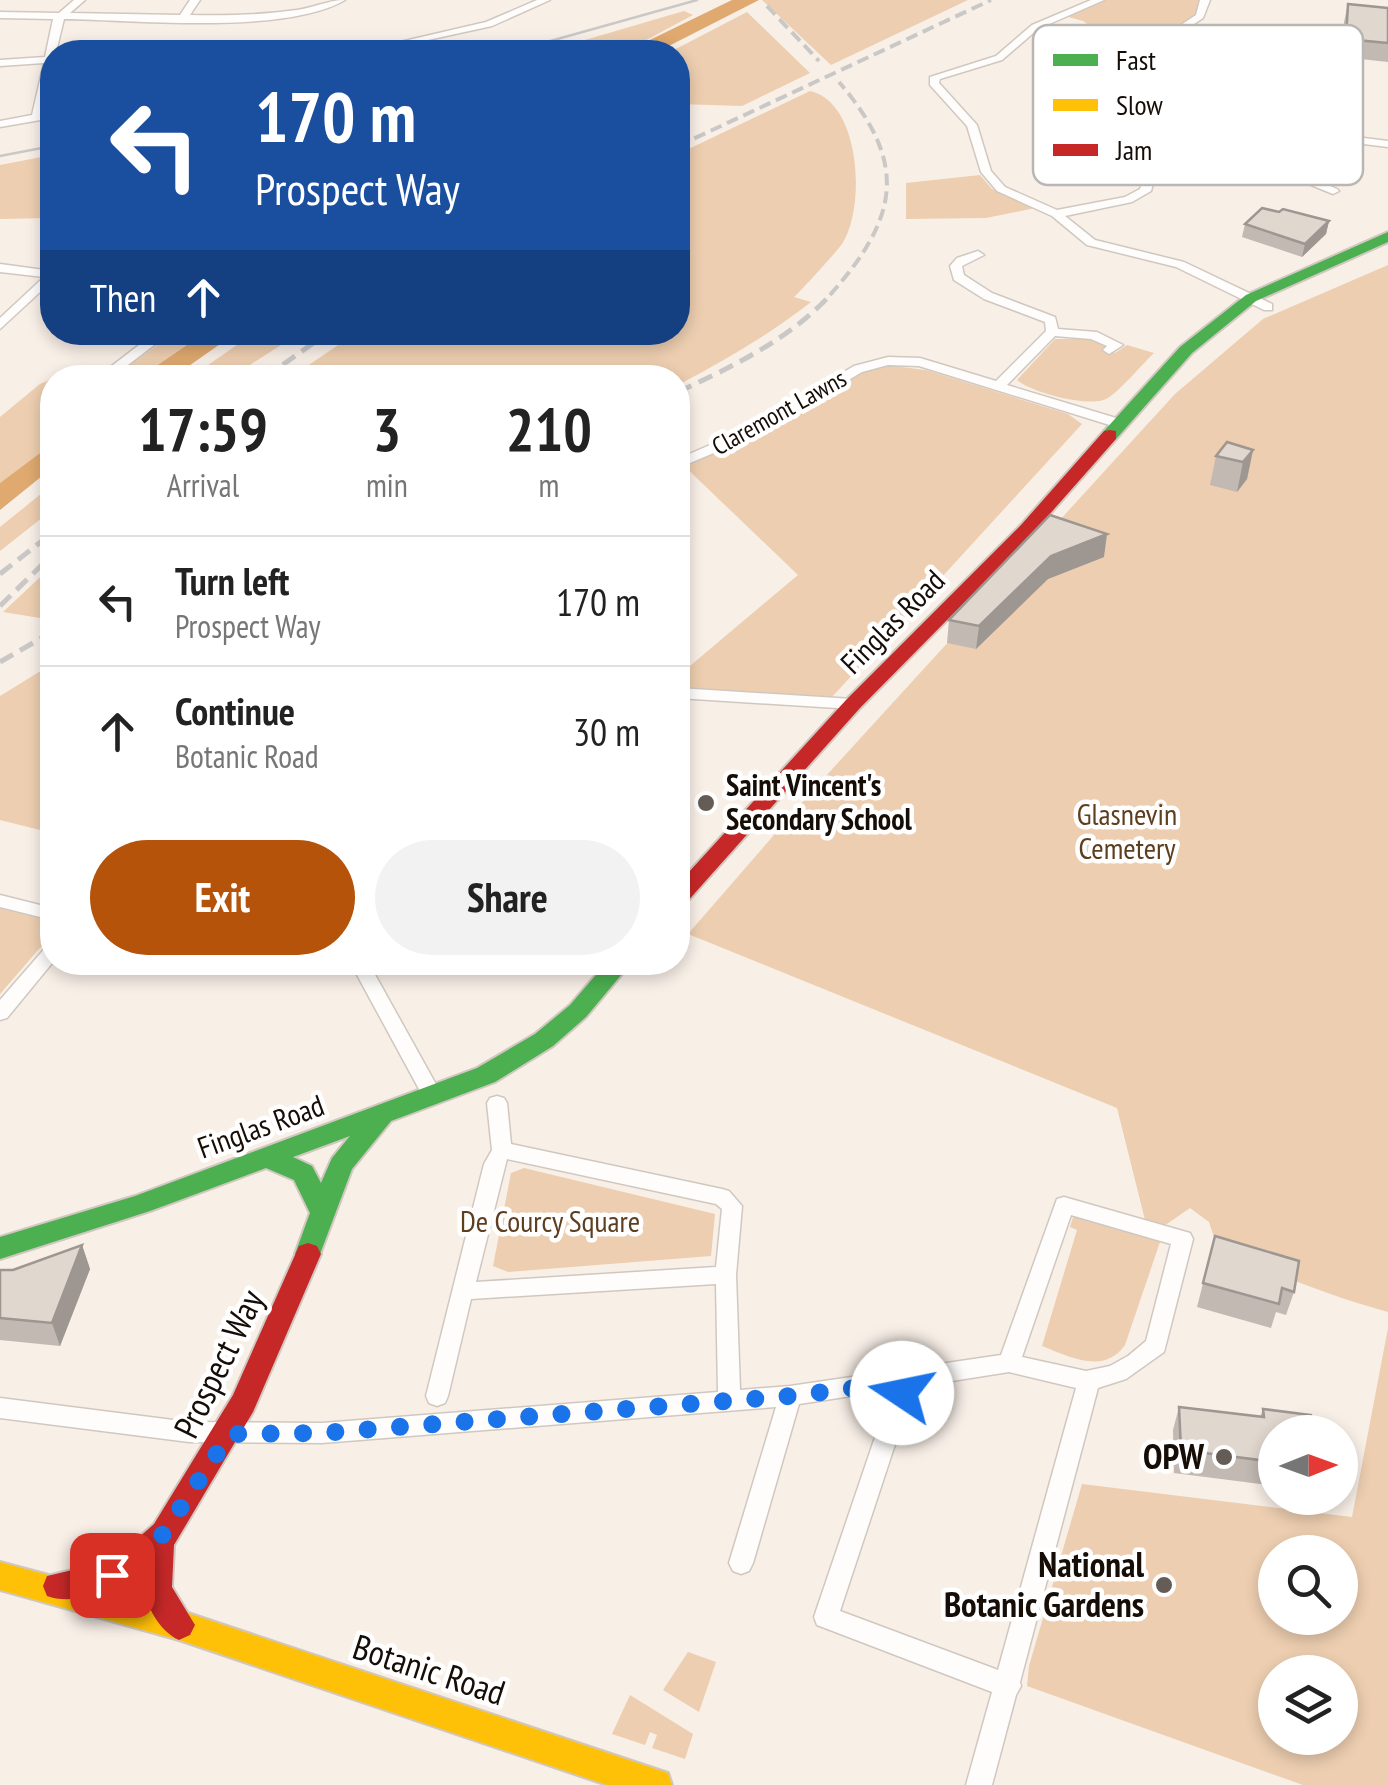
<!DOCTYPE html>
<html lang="en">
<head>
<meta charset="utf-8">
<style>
	:root { --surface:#fff; --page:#f2f2f2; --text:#222; --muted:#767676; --line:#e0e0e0; --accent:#b45309 }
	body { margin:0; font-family:"PT Sans Narrow",sans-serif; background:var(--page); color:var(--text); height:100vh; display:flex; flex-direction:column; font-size:38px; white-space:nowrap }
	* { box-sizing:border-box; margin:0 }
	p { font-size:32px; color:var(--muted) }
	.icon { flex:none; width:55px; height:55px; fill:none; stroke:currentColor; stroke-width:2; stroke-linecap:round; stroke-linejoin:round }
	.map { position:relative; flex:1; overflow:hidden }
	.details { position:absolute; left:40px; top:365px; width:650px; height:610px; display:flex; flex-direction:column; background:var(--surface); border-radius:40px; box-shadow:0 5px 15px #0003 }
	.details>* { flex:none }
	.hud { position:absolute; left:40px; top:40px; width:650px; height:305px; border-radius:40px; box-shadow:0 5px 15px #0003; background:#1a4fa0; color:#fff; overflow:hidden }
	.needle { width:65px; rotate:89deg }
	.controls { position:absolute; left:1258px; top:1415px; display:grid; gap:20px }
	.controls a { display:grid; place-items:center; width:100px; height:100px; border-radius:50%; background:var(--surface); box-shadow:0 5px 15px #0003; font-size:50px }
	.pin { position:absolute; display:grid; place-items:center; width:85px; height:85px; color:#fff; margin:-42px; border-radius:20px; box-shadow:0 5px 15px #0006 }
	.me { position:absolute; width:110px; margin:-55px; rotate:281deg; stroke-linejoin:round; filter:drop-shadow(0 0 8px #0008) }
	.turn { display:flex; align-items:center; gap:35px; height:210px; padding:0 50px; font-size:45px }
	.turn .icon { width:130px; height:130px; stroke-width:2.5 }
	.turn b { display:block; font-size:70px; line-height:85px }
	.then { display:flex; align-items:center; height:95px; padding:0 50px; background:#0003; gap:20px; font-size:38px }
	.eta { display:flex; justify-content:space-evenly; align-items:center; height:170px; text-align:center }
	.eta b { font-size:60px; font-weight:600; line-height:70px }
	.cta { display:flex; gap:20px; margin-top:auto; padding:20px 50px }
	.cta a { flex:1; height:115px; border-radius:60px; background:var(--accent); color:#fff; font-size:40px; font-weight:600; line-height:115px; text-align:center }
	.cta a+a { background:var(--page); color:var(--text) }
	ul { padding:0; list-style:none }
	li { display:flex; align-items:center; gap:30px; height:130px; padding:0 50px; border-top:2px solid var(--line) }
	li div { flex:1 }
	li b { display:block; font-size:38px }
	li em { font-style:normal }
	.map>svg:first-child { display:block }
</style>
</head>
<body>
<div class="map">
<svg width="1388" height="1785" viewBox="0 0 1388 1785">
	<rect width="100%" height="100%" fill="#f8efe7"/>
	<g fill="#edceb0" fill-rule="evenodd">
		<path d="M 762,0 L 968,0 L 831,65 Z"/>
		<path d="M 1099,0 L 1205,0 L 1200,16 L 1171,35 L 1099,32 L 1083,21 L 1061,15 Z"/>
		<path d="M 684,11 L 693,15 L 624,52 L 544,52 Z"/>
		<path d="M 747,12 L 810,73 L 742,106 L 678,104 L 678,52 L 670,52 Z"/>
		<path d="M 810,91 C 861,102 866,208 842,244 C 838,250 799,293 794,297 L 811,302 C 769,335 725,360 678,385 L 678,378 L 291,377 L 356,333 L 678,332 L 678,154 Z"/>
		<path d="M 52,155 L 52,218 L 0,219 L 0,165 Z"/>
		<path d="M 980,175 L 992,189 L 1035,208 L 986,218 L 906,219 L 906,183 Z"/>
		<path d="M 1388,265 L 1388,1312 C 1327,1295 1272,1274 1216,1243 L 1209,1222 L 1190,1208 L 1164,1226 L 1145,1220 L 1117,1108 L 688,934 L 814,789 L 1175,394 L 1263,319 Z"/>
		<path d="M 174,333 L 203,333 L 140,377 L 112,378 Z"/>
		<path d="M 254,333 L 300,333 L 231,377 L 191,377 Z"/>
		<path d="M 1055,339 L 1093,339 L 1115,353 L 1127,345 L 1154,353 C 1139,367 1124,387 1108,398 C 1091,409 1030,392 1017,380 Z"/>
		<path d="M 903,360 L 901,367 L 926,370 L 1068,414 L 1082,424 L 832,697 L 678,688 L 678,676 L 798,575 L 681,463 L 858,369 Z"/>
		<path d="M 52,379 L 52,444 L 0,483 L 0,417 L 40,384 Z"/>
		<path d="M 52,485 L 52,510 L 0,551 L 0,527 Z"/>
		<path d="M 52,566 L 52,620 L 3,612 Z"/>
		<path d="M 52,664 L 52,833 L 0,820 L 0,696 Z"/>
		<path d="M 0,907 L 52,919 L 52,934 L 0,994 Z"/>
		<path d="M 524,1168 L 715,1214 L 711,1256 L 508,1272 L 493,1266 L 511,1173 Z"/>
		<path d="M 1074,1214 L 1161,1239 L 1125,1345 C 1104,1375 1070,1357 1042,1346 L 1077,1230 L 1070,1227 Z"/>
		<path d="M 1388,1328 L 1388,1785 L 1303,1785 L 1027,1686 L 1029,1666 L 1082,1484 L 1352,1517 ZM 1275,1552 L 1340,1552 L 1340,1618 L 1275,1618 ZM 1275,1672 L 1340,1672 L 1340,1738 L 1275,1738 Z"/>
		<path d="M 688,1652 L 716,1662 L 699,1712 L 663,1690 Z"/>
		<path d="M 630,1695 L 693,1734 L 685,1759 L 652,1748 L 657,1735 L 650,1732 L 645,1745 L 612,1734 Z"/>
	</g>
	<g fill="#dfa970">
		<path d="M 732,0 L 759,0 L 657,52 L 625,52 Z"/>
		<path d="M 204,333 L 236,333 L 173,377 L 140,377 Z"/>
		<path d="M 52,444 L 52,468 L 0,510 L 0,483 Z"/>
	</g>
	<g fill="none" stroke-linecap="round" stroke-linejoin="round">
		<defs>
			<g id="street">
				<path d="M 74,0 L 85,0 L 70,13 L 180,15 L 190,0 L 200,0 L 190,15 C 226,16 260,15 297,10 C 313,8 328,0 345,0 C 285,35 136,20 64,19 L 56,52 L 52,52 L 52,68 L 43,113 L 52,112 L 52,118 L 0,127 L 0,121 L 32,115 L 44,63 L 0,66 L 0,60 L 45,57 L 53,19 L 0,18 L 0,12 L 59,13 Z"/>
				<path d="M 537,0 L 550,0 L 492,26 L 373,52 L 357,52 L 486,22 Z"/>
				<path d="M 1091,0 L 1104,0 L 1038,29 L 1002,60 L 940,79 L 939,83 L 977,125 L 991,171 L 1005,187 L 1057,210 L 1125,197 L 1140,189 L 1150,158 L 1136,124 L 1141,114 L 1099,111 L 1050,117 L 1045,114 L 1050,111 L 1099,105 L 1144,108 L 1166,67 L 1163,37 L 1196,15 L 1200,0 L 1210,0 L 1203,18 L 1173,38 L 1176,67 L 1146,124 L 1160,158 L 1151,191 L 1132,202 L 1065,216 L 1095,240 L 1184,262 L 1272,304 L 1272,310 L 1264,310 L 1176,267 L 1087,245 L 1052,216 L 997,191 L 981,172 L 967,126 L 930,85 L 930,77 L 996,56 L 1032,25 Z"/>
				<path d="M 1321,88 L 1326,91 L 1316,132 L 1388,141 L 1388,147 L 1315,138 L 1313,174 L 1319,181 L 1337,189 L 1339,191 L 1333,194 L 1311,185 L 1302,174 L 1305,134 L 1316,91 Z"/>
				<path d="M 978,251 L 984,255 L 962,266 L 964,275 L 992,293 L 1055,317 L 1058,329 L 1097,332 L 1123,345 L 1109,354 L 1103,350 L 1107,346 L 1091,339 L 1055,336 L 1007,385 L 1126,421 L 1126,427 L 1116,427 L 919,366 L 888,365 L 862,372 L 754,436 L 678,468 L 678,459 L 744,430 L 854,366 L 888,357 L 920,358 L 996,381 L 1046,331 L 1045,322 L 984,299 L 954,280 L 950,266 L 957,258 Z"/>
				<path d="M 0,264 L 52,271 L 52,281 L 0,329 L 0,318 L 44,277 L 0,272 Z"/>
				<path d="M 156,332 L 171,332 L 111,378 L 96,378 Z"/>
				<path d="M 678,688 L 853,699 L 861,704 L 853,709 L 678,698 Z"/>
				<path d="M 0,895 L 52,908 L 52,920 L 0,907 Z"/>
				<path d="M 52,945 L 53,962 L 7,1018 L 0,1020 L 0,1000 L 46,947 Z"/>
				<path d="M 350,962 L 368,962 L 443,1097 L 440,1102 L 426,1102 Z"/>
				<path d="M 497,1096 L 504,1098 L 507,1103 L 511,1144 L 722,1189 L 729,1191 L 742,1206 L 736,1275 L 740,1390 L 790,1386 L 1001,1355 L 1057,1199 L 1064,1197 L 1190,1233 L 1193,1239 L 1164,1352 L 1126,1379 L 1098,1388 L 1020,1682 L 1021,1686 L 1016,1695 L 992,1785 L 966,1785 L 992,1692 L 817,1625 L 814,1617 L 891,1390 L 799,1404 L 753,1563 L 749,1571 L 741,1574 L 733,1571 L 729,1563 L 776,1407 L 322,1443 L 189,1442 L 0,1418 L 0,1398 L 189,1422 L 322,1423 L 718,1392 L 716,1284 L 471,1299 L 448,1396 L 445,1403 L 437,1406 L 429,1403 L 426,1396 L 484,1164 L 492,1150 L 487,1103 L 490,1098 ZM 507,1159 L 716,1204 L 722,1209 L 716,1267 L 476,1282 ZM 1071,1215 L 1171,1244 L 1146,1341 L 1128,1356 L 1110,1366 L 1086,1371 L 1022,1357 ZM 1009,1372 L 1076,1388 L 998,1670 L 840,1611 L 914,1387 Z"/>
			</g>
			<g id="fast">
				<path d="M 1388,232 L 1388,242 L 1256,301 L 1192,353 L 1116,439 L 1104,439 L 1104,431 L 1180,347 L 1246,295 Z"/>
				<path d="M 607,962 L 632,962 L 586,1017 L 553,1046 L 495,1082 L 391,1121 L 352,1169 L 317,1262 L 308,1265 L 299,1262 L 295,1254 L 310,1213 L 294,1180 L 266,1168 L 150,1211 L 0,1259 L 0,1237 L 135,1196 L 477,1068 L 535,1034 L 570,1005 ZM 350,1136 L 332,1158 L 321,1183 L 312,1166 L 293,1157 Z"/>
			</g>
			<path id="slow" d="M 0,1562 L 179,1610 L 668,1773 L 672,1785 L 607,1785 L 179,1640 L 0,1590 Z"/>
			<g id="jam">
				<path d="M 1110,430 L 1116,431 L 1116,439 L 1033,533 L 860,708 L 686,903 L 678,906 L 678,884 L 846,700 L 1021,525 L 1104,431 Z"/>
				<path d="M 308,1243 L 317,1246 L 321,1254 L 253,1412 L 174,1545 L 172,1587 L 195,1625 L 190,1635 L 179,1640 C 156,1630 141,1596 142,1572 C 117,1588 76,1607 47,1596 L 43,1586 L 47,1576 L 102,1563 L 127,1548 L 154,1524 L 233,1395 L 299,1246 Z"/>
			</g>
		</defs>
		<use href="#street" stroke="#d0c8c0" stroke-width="3"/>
		<use href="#fast" stroke="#d0c8c0" stroke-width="4"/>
		<use href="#slow" stroke="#d0c8c0" stroke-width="4"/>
		<use href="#jam" stroke="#d0c8c0" stroke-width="4"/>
		<use href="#street" fill="#fefdfb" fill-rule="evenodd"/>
		<use href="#fast" fill="#4caf50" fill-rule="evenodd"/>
		<use href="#slow" fill="#ffc107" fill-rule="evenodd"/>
		<use href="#jam" fill="#c62828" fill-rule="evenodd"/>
		<g stroke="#cac8c6" stroke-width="2.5">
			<path d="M 511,52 L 697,0"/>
			<path d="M 0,156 L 52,146"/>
		</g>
		<g stroke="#cac8c6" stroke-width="4" stroke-dasharray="12 6" stroke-linecap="butt">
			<path d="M 767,6 L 819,61"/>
			<path d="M 678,146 L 991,0"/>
			<path d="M 830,295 C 899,217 909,164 839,82"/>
		</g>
		<g stroke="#cac8c6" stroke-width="5" stroke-dasharray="15 8" stroke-linecap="butt">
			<path d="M 264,378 L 329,332"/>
			<path d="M 678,392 C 732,367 792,338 832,293"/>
			<path d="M 0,574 L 52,533"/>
			<path d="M 0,606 L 52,555"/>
			<path d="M 0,662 L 52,632"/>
		</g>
	</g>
	<g fill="#c1b9b2">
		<path d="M 1348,4 L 1388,8 L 1388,62 L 1342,57 L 1344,22 Z"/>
		<path d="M 1279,212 L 1329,221 L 1326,234 L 1302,257 L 1242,237 L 1245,224 Z"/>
		<path d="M 1253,450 L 1247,479 L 1237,492 L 1210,485 L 1216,456 Z"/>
		<path d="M 1050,515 L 1104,557 L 1048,579 L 976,649 L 947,643 L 949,620 Z"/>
		<path d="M 1215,1236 L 1294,1292 L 1286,1315 L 1276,1312 L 1271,1328 L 1197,1307 Z"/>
		<path d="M 82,1245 L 90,1269 L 60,1346 L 0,1340 L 0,1270 L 13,1270 Z"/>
		<path d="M 1179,1407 L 1260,1417 L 1263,1409 L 1312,1423 L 1275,1432 L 1275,1486 L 1174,1473 L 1173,1430 Z"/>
	</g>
	<g fill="#9d9691">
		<path d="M 1329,221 L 1326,234 L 1302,257 L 1305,244 Z"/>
		<path d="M 1253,450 L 1247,479 L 1237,492 L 1243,462 Z"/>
		<path d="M 1107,534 L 1104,557 L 1048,579 L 976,649 L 979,626 L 1051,556 Z"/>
		<path d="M 82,1245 L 90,1269 L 60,1346 L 52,1323 Z"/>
	</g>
	<g fill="#e0d7cf" stroke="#9d9691" stroke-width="2.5">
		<path d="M 1348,4 L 1388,8 L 1388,43 L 1346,39 Z"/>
		<path d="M 1262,208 L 1279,212 L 1283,209 L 1329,221 L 1305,244 L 1245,224 Z"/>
		<path d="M 1227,442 L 1253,450 L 1243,462 L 1216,456 Z"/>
		<path d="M 1050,515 L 1107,534 L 1051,556 L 979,626 L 949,620 Z"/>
		<path d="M 1215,1236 L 1299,1261 L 1294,1292 L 1282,1288 L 1279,1304 L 1203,1283 Z"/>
		<path d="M 82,1245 L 52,1323 L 0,1318 L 0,1270 L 13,1270 Z"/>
		<path d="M 1179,1407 L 1264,1417 L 1263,1409 L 1311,1415 L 1312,1423 L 1336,1426 L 1336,1432 L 1275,1432 L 1275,1462 L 1181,1450 Z"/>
	</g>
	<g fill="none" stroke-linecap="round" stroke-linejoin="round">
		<path stroke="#1a73e8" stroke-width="18" stroke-dasharray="0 32.4" d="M 112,1575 L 159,1540 L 230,1434 L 322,1433 L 790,1396 L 905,1382 L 902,1393"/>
	</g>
	<g fill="#645c55" stroke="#fff" stroke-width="4">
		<circle cx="706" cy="803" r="10"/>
		<circle cx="1224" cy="1457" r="10"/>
		<circle cx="1164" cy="1585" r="10"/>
	</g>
	<g text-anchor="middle" stroke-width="9" stroke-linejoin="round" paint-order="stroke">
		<g font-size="25" fill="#150d06" stroke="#fff">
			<text transform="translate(779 412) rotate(-29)" y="9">Claremont Lawns</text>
		</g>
		<g font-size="30" fill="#150d06" stroke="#fff">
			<text transform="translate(893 622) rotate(-45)" y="10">Finglas Road</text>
			<text transform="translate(261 1127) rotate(-20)" y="10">Finglas Road</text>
		</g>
		<g font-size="30" font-weight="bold" fill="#150d06" stroke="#fff" text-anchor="start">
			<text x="726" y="796">Saint Vincent's<tspan x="726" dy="34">Secondary School</tspan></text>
		</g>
		<g font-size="30" fill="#5d3e1f" stroke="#fff">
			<text x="1127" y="825">Glasnevin<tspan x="1127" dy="34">Cemetery</tspan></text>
			<text x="550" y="1232">De Courcy Square</text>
		</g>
		<g font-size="35" fill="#150d06" stroke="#fff">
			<text transform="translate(219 1364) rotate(-64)" y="12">Prospect Way</text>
			<text transform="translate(429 1670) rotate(18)" y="12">Botanic Road</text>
		</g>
		<g font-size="35" font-weight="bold" fill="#150d06" stroke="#fff" text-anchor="end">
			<text x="1204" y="1469">OPW</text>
			<text x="1144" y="1577">National<tspan x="1144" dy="40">Botanic Gardens</tspan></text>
		</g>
	</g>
	<rect x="1033" y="25" width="330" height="160" rx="15" fill="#fff" stroke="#b9b6b4" stroke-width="2.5"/>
	<rect x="1053" y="54" width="45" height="12" fill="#4caf50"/>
	<rect x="1053" y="99" width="45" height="12" fill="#ffc107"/>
	<rect x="1053" y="144" width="45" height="12" fill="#c62828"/>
	<g font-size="28" fill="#150d06">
		<text x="1116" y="70">Fast</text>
		<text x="1116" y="115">Slow</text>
		<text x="1116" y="160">Jam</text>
	</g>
</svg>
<div class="controls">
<a><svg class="needle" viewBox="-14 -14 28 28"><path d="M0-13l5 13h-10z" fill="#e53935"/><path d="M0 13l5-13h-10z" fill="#767676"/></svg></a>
<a><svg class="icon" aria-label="search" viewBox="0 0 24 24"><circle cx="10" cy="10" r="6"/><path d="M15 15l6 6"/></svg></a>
<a><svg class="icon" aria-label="layers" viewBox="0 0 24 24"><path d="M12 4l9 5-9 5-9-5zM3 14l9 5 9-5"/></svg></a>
</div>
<div class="pin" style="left:112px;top:1575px;background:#d93025"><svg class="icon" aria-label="arrive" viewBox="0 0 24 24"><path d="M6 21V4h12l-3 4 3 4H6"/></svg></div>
<svg class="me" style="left:902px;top:1393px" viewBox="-20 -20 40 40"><circle r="19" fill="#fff"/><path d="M0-13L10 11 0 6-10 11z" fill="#1a73e8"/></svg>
<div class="hud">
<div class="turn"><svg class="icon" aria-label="left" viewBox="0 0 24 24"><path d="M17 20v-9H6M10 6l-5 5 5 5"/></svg><div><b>170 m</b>Prospect Way</div></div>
<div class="then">Then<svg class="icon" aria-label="ahead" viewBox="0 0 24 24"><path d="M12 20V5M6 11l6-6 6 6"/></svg></div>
</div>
<section class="details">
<div class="eta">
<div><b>17:59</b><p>Arrival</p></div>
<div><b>3</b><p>min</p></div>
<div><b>210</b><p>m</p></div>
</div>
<ul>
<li><svg class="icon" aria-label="left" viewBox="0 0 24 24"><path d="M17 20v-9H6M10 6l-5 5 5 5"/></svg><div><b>Turn left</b><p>Prospect Way</p></div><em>170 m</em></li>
<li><svg class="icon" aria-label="ahead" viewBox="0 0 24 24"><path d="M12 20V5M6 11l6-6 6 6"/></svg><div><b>Continue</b><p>Botanic Road</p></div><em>30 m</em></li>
</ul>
<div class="cta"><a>Exit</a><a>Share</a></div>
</section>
</div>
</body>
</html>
